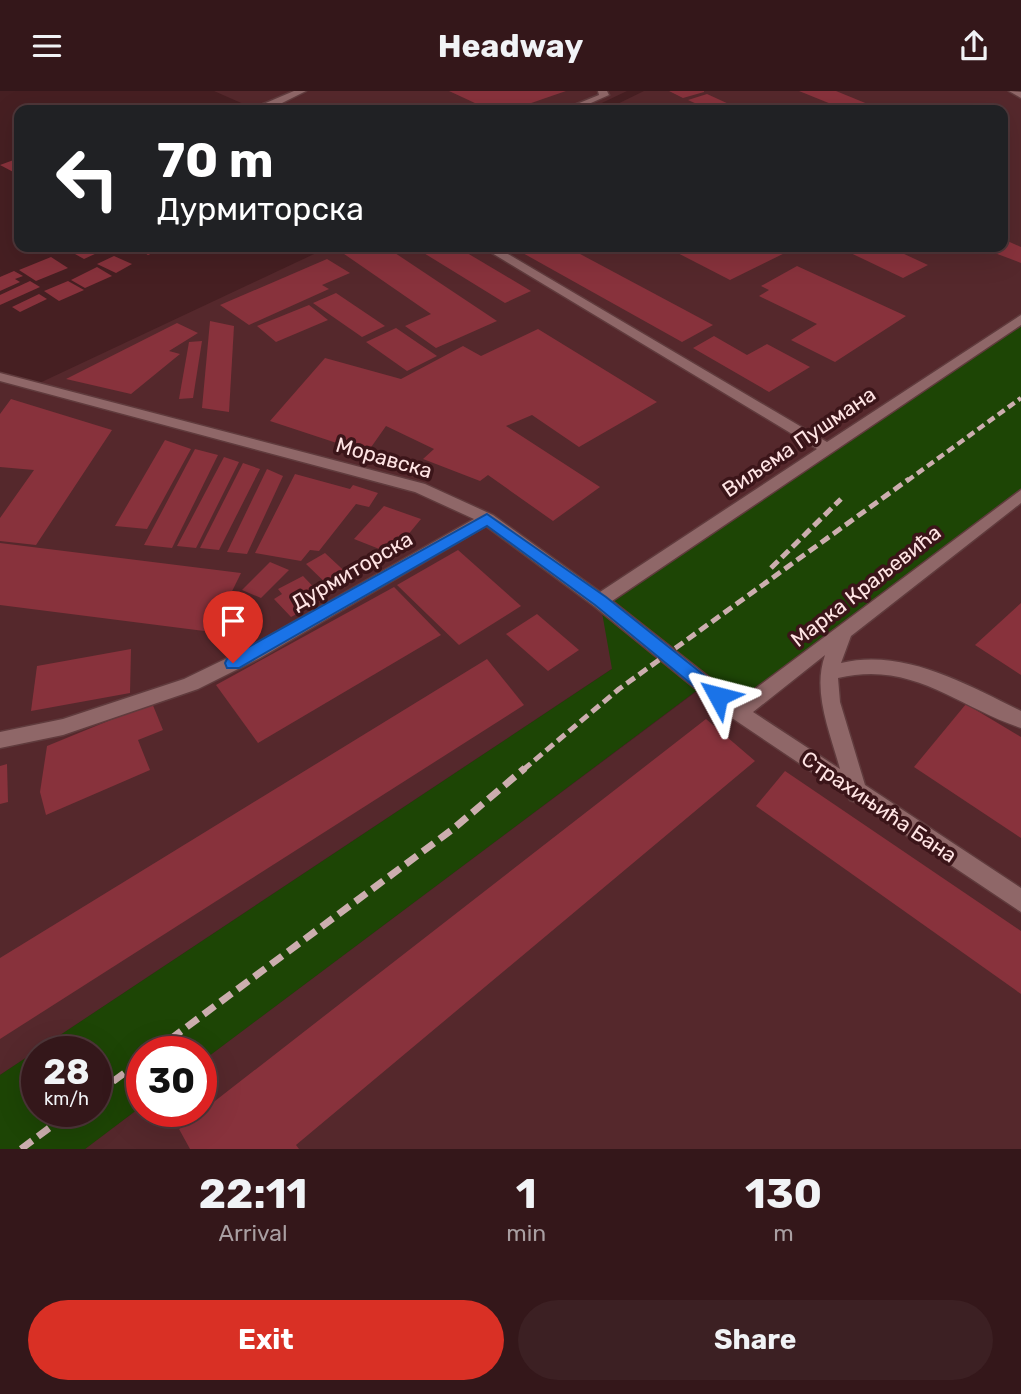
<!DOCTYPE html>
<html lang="en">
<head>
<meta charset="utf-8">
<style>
	:root { --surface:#34171a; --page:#3c2023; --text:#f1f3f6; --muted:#a99fa2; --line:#4e3639; --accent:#d93025 }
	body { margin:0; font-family:Rubik,sans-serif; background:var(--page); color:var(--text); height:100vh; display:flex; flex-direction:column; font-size:26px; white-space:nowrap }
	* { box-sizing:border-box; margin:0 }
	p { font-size:23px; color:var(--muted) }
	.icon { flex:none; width:38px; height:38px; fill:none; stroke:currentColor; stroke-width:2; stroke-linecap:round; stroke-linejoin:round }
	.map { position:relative; height:1058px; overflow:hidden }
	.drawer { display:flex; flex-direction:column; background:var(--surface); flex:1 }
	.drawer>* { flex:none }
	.hud { position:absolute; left:14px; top:14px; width:994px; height:147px; border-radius:14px; box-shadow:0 7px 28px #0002,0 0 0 2px var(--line); background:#202124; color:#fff; overflow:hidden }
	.speed { position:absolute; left:21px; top:945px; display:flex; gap:14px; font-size:35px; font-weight:700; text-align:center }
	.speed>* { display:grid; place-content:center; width:91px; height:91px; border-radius:50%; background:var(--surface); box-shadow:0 7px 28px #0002,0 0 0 2px var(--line); line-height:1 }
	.speed small { font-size:18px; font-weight:400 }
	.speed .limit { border:10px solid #d22; background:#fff; color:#111 }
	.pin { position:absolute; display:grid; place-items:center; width:60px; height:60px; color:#fff; margin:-72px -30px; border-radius:50% 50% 50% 0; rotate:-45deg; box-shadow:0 0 7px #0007 }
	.pin .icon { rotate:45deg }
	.me { position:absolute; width:77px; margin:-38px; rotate:308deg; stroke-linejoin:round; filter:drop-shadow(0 0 5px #0008) }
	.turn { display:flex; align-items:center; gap:24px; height:147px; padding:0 28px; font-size:32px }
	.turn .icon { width:91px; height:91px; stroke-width:2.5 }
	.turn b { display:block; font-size:49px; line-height:60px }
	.eta { display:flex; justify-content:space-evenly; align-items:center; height:119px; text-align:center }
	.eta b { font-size:42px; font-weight:700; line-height:49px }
	.cta { display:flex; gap:14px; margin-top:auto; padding:14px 28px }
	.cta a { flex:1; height:80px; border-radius:42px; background:var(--accent); color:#fff; font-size:28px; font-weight:700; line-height:80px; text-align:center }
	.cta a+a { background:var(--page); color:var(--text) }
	header { display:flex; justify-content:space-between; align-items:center; height:91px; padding:0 28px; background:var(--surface); font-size:32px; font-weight:700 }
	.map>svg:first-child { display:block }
</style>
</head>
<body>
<header><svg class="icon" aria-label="menu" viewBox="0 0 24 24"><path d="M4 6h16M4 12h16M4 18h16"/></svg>Headway<svg class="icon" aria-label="share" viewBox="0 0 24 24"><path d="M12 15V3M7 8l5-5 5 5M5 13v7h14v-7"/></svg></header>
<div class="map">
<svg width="1021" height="1058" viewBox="0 0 1021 1058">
	<rect width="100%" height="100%" fill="#461f22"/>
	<g fill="#55282c">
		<path d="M 214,0 L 627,0 L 587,19 L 257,19 Z"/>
		<path d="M 644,0 L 1013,0 L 1021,4 L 1021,228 L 601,509 L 613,577 L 0,984 L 0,286 L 31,296 L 329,156 L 1003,156 L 1003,19 L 605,19 Z"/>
		<path d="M 1021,403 L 1021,1058 L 85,1058 L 142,1015 L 142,1020 L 201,1020 L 201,971 L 709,591 Z"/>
	</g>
	<path fill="#1d4505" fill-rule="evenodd" d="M 1021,228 L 1021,403 L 738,613 L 708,591 L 201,971 L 201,961 L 142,961 L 142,1015 L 85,1058 L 0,1058 L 0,984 L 612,578 L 600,510 ZM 37,961 L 96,961 L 96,1020 L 37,1020 Z"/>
	<g fill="#88323c">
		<path d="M 449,0 L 566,0 L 511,19 L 490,19 Z"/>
		<path d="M 669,0 L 704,0 L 704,1 L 683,7 Z"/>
		<path d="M 799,0 L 836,0 L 880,18 L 846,19 Z"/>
		<path d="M 707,3 L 742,19 L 710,19 L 688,9 Z"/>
		<path d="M 19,67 L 19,84 L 0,74 Z"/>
		<path d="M 1003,148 L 1021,156 L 1021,172 L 979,156 L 1003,156 Z"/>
		<path d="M 72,156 L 85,156 L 97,162 L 84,168 L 66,158 Z"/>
		<path d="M 135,156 L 166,156 L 148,164 Z"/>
		<path d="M 334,156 L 386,156 L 497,230 L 436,257 L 405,235 L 431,223 Z"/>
		<path d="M 414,156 L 457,156 L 531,200 L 505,212 Z"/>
		<path d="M 512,156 L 567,156 L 713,234 L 682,251 Z"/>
		<path d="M 666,156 L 797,156 L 730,189 Z"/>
		<path d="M 838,156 L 889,156 L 928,174 L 903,187 Z"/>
		<path d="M 114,165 L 132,173 L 116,182 L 97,173 Z"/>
		<path d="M 51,166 L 68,177 L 36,190 L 19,179 Z"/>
		<path d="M 327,168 L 350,182 L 322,194 L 329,198 L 249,234 L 220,214 Z"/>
		<path d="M 797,175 L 906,225 L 835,271 L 791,249 L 817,233 L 759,205 L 769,199 L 761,195 Z"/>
		<path d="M 97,176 L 112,185 L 85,197 L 71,189 Z"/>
		<path d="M 14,180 L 23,185 L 15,188 L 20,191 L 0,200 L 0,186 Z"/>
		<path d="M 30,190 L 40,196 L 0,214 L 0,204 Z"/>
		<path d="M 68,190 L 84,199 L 59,210 L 44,200 Z"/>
		<path d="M 336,202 L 385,235 L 362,246 L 313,212 Z"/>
		<path d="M 39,203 L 47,208 L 20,221 L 12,216 Z"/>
		<path d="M 309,214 L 328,229 L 276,251 L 257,235 Z"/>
		<path d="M 210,230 L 234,235 L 229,321 L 202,317 Z"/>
		<path d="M 177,232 L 198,242 L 169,260 L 180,263 L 131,303 L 66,288 Z"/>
		<path d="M 396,237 L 437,265 L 407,280 L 366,251 Z"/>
		<path d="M 538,238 L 657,311 L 579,356 L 532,324 L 506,335 L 600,396 L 553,430 L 488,384 L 480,390 L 423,368 L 434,358 L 386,335 L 367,362 L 270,330 L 325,267 L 401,288 L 463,255 L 481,265 Z"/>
		<path d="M 714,245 L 747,264 L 767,253 L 810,276 L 769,301 L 693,257 Z"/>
		<path d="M 202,250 L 193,307 L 179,308 L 189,251 Z"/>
		<path d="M 11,308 L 112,339 L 36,454 L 0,450 L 0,427 L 34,379 L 0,376 L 0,323 Z"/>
		<path d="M 165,349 L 191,358 L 147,438 L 115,435 Z"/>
		<path d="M 195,358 L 218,364 L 172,457 L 144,454 Z"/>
		<path d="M 224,366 L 239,371 L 196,457 L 177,455 Z"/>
		<path d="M 243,372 L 260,378 L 219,459 L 200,457 Z"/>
		<path d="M 267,378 L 283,385 L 247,463 L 227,461 Z"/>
		<path d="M 295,383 L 350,398 L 353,394 L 378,402 L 369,416 L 356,413 L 319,460 L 310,459 L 301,470 L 255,462 Z"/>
		<path d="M 384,415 L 421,428 L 392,463 L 354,448 Z"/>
		<path d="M 0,452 L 241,482 L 212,541 L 0,514 Z"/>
		<path d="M 458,459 L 521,515 L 459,554 L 397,494 Z"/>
		<path d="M 325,462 L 353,488 L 334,500 L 306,473 Z"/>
		<path d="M 270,471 L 289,479 L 261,507 L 242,499 Z"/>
		<path d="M 303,485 L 325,508 L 291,526 L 274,508 L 282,503 L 278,498 Z"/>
		<path d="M 394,496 L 441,544 L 258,652 L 216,594 Z"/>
		<path d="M 1021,512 L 1021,584 L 975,554 Z"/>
		<path d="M 537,523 L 579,559 L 548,580 L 506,543 Z"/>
		<path d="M 131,558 L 130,602 L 31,620 L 37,575 Z"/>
		<path d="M 487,568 L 524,614 L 0,948 L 0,867 Z"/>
		<path d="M 152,612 L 163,639 L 138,649 L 150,679 L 46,724 L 40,701 L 47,655 Z"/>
		<path d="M 966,613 L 1021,646 L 1021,747 L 914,676 Z"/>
		<path d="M 706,628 L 755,670 L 296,1054 L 299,1058 L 190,1058 L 179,1038 Z"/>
		<path d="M 7,673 L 8,711 L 0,713 L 0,675 Z"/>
		<path d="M 785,680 L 1021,840 L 1021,903 L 756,715 Z"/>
	</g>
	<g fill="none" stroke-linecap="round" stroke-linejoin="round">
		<defs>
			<g id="minor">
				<path d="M 294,0 L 306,0 L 268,19 L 259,19 L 261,14 Z"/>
				<path d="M 598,0 L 607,0 L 609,4 L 575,19 L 562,19 L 599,4 Z"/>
				<path d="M 1009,0 L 1021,1 L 1021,7 Z"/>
				<path d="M 482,156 L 496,156 L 827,351 L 1021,224 L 1021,234 L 612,510 L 739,610 L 1021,399 L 1021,412 L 851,545 L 841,572 C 904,557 966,593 1021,620 L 1021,637 C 956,615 912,569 838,587 L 840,611 L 865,694 L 1021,797 L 1021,821 L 858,712 L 850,709 L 848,705 L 732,627 L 594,515 L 486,435 L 260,567 L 198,598 L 63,644 L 0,657 L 0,641 L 63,628 L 184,588 L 248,557 L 474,428 L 415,401 L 0,290 L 0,282 L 425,393 L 493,424 L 600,501 L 817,358 ZM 825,564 C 812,601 830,641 840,678 L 753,621 Z"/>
			</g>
		</defs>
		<use href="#minor" stroke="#603b3d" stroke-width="3"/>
		<use href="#minor" fill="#8f6768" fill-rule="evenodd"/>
		<path stroke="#ccaeaf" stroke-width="4.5" stroke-dasharray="8 4.5" stroke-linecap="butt" d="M 907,390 L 1021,307"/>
		<g stroke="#ccaeaf" stroke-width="5" stroke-dasharray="10 5" stroke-linecap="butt">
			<path d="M 771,477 L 841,408"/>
			<path d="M 523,679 L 619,598 L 909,388"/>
		</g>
		<g stroke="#ccaeaf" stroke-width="7" stroke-dasharray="14 7" stroke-linecap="butt">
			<path d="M 153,961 L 453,738 L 525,677"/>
			<path d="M 96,1003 L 142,969"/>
			<path d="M 21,1058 L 72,1020"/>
		</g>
	</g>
	<path fill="#1a73e8" stroke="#114b97" stroke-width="2" d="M 487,423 L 606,506 L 724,600 L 727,605 L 724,610 L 712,610 L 595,514 L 487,435 L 239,577 L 227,577 L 225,572 L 227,568 Z"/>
	<g text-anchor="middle" stroke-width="7" stroke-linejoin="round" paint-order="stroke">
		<g font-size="21" fill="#ffe4e4" stroke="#3b1519">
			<text transform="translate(799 351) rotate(-34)" y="7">Виљема Пушмана</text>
			<text transform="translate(384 367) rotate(16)" y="7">Моравска</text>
			<text transform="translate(352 480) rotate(-30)" y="7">Дурмиторска</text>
			<text transform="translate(866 495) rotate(-38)" y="7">Марка Краљевића</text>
			<text transform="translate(879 716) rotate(34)" y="7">Страхињића Бана</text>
		</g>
	</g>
</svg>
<div class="speed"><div>28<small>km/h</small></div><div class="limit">30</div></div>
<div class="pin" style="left:233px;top:572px;background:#d93025"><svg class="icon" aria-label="arrive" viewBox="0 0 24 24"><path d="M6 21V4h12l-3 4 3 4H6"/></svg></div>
<svg class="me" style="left:718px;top:605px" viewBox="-20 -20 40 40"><path d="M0-17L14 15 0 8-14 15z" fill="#1a73e8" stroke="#fff" stroke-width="4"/></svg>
<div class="hud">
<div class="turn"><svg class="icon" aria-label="left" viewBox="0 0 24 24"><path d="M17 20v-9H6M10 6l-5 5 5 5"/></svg><div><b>70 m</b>Дурмиторска</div></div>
</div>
</div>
<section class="drawer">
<div class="eta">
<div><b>22:11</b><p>Arrival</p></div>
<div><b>1</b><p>min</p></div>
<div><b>130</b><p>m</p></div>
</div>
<div class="cta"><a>Exit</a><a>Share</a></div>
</section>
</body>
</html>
